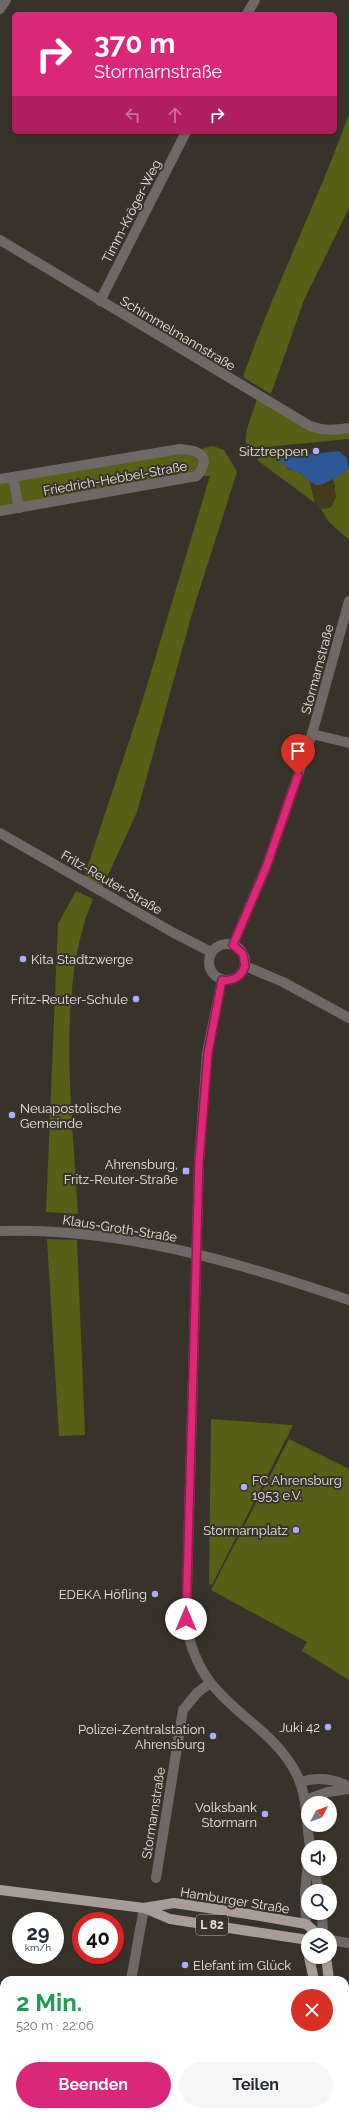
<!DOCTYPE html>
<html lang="de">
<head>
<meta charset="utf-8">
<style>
	:root { --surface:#fff; --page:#f6f6f7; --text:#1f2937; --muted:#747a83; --accent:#db2777 }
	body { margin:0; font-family:Raleway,sans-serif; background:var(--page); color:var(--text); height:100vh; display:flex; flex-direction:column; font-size:15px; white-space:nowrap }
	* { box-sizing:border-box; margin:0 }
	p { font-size:13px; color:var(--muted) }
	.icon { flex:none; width:22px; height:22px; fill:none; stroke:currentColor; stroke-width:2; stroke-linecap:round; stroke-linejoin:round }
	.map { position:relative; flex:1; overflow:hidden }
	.sheet { position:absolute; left:0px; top:1976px; width:349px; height:140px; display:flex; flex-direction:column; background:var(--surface); border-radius:12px 12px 0 0; box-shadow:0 1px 3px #0004 }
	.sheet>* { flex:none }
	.hud { position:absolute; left:12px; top:12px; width:325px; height:122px; border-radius:6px; box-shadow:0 1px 3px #0004; background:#db2777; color:#fff; overflow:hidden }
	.needle { width:26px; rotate:49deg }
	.buttons { position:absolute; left:301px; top:1796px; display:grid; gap:8px }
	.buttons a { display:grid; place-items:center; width:36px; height:36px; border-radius:50%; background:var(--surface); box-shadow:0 1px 3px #0004; font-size:20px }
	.speed { position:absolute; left:12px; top:1912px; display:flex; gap:8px; font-size:20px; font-weight:700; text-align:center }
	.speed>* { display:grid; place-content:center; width:52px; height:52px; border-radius:50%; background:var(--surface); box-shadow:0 1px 3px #0004; line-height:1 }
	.speed small { font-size:10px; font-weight:400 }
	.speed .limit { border:6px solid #d22; background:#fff; color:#111 }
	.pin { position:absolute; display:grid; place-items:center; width:34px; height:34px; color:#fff; margin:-41px -17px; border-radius:50% 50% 50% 0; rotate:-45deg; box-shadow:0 0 4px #0007 }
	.pin .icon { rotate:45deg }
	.me { position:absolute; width:44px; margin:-22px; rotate:0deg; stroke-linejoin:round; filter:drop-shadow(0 0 3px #0008) }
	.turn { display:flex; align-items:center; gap:14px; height:84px; padding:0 16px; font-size:18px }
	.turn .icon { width:52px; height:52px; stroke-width:2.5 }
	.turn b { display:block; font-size:28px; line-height:34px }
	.lanes { display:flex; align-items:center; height:38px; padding:0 16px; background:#0003; justify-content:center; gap:20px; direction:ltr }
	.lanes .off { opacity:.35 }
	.round { display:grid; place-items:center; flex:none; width:42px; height:42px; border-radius:21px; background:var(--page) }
	.overview { display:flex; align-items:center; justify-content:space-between; height:68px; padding:0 16px }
	h1 { font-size:24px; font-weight:700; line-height:30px; color:#1e9e55 }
	.cta { display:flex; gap:8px; margin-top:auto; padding:8px 16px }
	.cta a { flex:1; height:46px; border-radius:24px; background:var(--accent); color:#fff; font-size:16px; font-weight:700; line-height:46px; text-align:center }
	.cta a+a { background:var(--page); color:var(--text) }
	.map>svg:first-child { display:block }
</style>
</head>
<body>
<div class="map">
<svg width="349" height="2116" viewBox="0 0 349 2116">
	<rect width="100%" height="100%" fill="#38332a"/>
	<g fill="#575e15">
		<path d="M 349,114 L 349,208 L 304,300 L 271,394 L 243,377 C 274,288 317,203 349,114 Z"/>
		<path d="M 257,399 L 302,424 L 349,432 L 349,439 L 266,447 L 249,451 C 240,437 253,414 257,399 Z"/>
		<path d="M 213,446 L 224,450 L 237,472 L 193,610 L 137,812 L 103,886 L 84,877 L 142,702 L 210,476 L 182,475 L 0,507 L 0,483 L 184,453 Z"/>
		<path d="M 294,451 L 295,456 L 279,458 L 288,469 L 298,472 L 309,479 L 315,503 L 257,460 L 259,457 Z"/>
		<path d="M 349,465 L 349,540 L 329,522 L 320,507 L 328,508 L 332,506 L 335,486 L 333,479 C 338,473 347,473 349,465 Z"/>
		<path d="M 76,891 L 93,899 C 55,987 73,1119 78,1214 L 46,1212 L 58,924 Z"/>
		<path d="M 47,1239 L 77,1240 L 85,1435 L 59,1436 Z"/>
		<path d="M 211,1419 L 293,1425 L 212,1585 L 209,1584 Z"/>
		<path d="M 289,1439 L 349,1469 L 349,1680 L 302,1651 L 307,1642 L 211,1590 Z"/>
	</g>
	<path fill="#443b1b" d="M 309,479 L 316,485 L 328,483 L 333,479 L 336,497 L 332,506 C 313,517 314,490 309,479 Z"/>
	<path fill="#2e579a" d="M 339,451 L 347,458 L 348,468 C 344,473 322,487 316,485 C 309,482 305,475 298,472 C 288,468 285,468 279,458 Z"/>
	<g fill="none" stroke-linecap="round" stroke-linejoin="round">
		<g stroke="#6e6967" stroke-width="10">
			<path d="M 0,9 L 6,0"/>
			<path d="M 247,14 L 255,0"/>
			<path d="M 0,240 L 310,426 C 324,431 335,430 349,428"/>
			<path d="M 100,301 L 186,132"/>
			<path d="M 13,477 L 19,508"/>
			<path d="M 0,479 L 180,449 C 200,450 212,457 197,476 L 0,511"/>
			<path d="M 312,734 L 349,743"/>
			<path d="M 0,833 L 172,932 L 211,952"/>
			<circle cx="227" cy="962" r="18"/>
			<path d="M 233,945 L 267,865 L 312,734 L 349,601"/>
			<path d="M 245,966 L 283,982 L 349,1018"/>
			<path d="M 222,980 L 207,1053 L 199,1162 L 186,1624 C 190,1645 197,1665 210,1682 C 236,1716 277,1734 297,1775 C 308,1798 306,1823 310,1847"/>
			<path d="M 0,1231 C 120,1227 237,1262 349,1300"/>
			<path d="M 300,1782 C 317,1777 333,1778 349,1787"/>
			<path d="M 305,1800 L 328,1792 L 349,1789"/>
			<path d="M 314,1869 L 319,1891"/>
			<path d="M 156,1878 L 183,1710 L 197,1693 L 210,1683"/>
			<path d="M 322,1913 L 323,1935"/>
			<path d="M 306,1924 L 305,1894 L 308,1861"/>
			<path d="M 330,1940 L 349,1943"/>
			<path d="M 131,1980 L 144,1908"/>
			<path d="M 104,2116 L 105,2112"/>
		</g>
		<g stroke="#a89c99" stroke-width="10">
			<path d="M 0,1890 L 144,1908 L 170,1919 L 308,1940"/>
			<path d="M 144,1908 L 174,1903 L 248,1914 L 306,1924 L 319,1935"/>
			<path d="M 309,1957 L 314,1980"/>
			<path d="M 326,1957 L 329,1980"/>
		</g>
	</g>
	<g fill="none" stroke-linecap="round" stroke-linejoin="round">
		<defs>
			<path id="route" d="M 186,1619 L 199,1162 L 208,1053 L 222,980 C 233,982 241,977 245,966 L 243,954 L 233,945 L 267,865 L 298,775"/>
		</defs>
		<use href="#route" stroke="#8e194d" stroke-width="10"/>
		<use href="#route" stroke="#db2777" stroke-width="7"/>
	</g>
	<g fill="#abaffb" stroke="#38332a" stroke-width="1.5">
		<circle cx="316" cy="451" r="4"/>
		<circle cx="23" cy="959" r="4"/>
		<circle cx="136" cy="999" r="4"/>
		<circle cx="12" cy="1115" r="4"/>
		<rect x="182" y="1167" width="8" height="8" rx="2"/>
		<circle cx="244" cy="1487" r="4"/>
		<circle cx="296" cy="1530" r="4"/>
		<circle cx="155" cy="1594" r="4"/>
		<circle cx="328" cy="1727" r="4"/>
		<circle cx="213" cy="1736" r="4"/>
		<circle cx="265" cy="1814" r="4"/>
		<circle cx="185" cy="1965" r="4"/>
	</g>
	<g text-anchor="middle" stroke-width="4" stroke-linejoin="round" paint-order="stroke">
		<rect fill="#38332a" stroke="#b3b0a9" stroke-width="1" x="196" y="1915" width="32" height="20" rx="3"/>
		<g font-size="12" font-weight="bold" fill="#e8e5df">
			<text x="212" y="1929">L 82</text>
		</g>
		<g font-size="13" fill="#e8e5df" stroke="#38332a">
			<text transform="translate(131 211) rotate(-63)" y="5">Timm-Kröger-Weg</text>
			<text transform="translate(178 333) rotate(31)" y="5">Schimmelmannstraße</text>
			<text transform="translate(115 478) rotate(-10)" y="5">Friedrich-Hebbel-Straße</text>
			<text transform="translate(317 669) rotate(-75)" y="5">Stormarnstraße</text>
			<text transform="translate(112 882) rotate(30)" y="5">Fritz-Reuter-Straße</text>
			<text transform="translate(120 1228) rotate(9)" y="5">Klaus-Groth-Straße</text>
			<text transform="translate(153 1813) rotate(-81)" y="5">Stormarnstraße</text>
			<text transform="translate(235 1900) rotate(9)" y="5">Hamburger Straße</text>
		</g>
		<g font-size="13" fill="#e8e5df" stroke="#38332a" text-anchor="end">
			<text x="308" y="456">Sitztreppen</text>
			<text x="31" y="964" text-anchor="start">Kita Stadtzwerge</text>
			<text x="128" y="1004">Fritz-Reuter-Schule</text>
			<text x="20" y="1113" text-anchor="start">Neuapostolische<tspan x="20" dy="15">Gemeinde</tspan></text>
			<text x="178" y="1169">Ahrensburg,<tspan x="178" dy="15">Fritz-Reuter-Straße</tspan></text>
			<text x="252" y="1485" text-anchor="start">FC Ahrensburg<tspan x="252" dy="15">1953 e.V.</tspan></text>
			<text x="288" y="1535">Stormarnplatz</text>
			<text x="147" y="1599">EDEKA Höfling</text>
			<text x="320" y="1732">Juki 42</text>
			<text x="205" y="1734">Polizei-Zentralstation<tspan x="205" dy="15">Ahrensburg</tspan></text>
			<text x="257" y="1812">Volksbank<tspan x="257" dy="15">Stormarn</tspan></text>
			<text x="193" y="1970" text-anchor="start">Elefant im Glück</text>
		</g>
	</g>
</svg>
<div class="buttons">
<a><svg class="needle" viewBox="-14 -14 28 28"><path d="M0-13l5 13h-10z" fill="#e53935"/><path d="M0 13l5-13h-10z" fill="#747a83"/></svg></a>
<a><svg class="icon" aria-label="sound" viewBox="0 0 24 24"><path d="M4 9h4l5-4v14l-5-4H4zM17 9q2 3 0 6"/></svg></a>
<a><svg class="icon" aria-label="search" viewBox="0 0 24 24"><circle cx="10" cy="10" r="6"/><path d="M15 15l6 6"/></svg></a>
<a><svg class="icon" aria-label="layers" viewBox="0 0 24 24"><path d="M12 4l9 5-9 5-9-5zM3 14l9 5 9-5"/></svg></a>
</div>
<div class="speed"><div>29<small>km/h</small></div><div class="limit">40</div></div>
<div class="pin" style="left:298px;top:775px;background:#d93025"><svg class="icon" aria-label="arrive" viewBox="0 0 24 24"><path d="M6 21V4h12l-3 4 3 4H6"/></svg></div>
<svg class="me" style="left:186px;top:1619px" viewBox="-20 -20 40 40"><circle r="19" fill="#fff"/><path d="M0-13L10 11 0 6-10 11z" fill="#db2777"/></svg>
<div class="hud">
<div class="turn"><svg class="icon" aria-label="right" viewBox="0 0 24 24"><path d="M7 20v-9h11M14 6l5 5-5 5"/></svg><div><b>370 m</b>Stormarnstraße</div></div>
<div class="lanes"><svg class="icon off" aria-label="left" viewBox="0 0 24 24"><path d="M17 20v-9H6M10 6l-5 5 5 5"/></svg><svg class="icon off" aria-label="ahead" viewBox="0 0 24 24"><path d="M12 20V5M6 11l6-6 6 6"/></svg><svg class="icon" aria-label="right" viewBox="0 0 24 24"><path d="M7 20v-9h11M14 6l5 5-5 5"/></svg></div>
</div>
<section class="sheet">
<div class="overview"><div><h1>2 Min.</h1><p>520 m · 22:06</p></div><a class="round" style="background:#d93025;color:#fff"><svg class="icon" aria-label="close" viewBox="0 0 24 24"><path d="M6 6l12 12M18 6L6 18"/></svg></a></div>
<div class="cta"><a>Beenden</a><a>Teilen</a></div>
</section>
</div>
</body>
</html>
